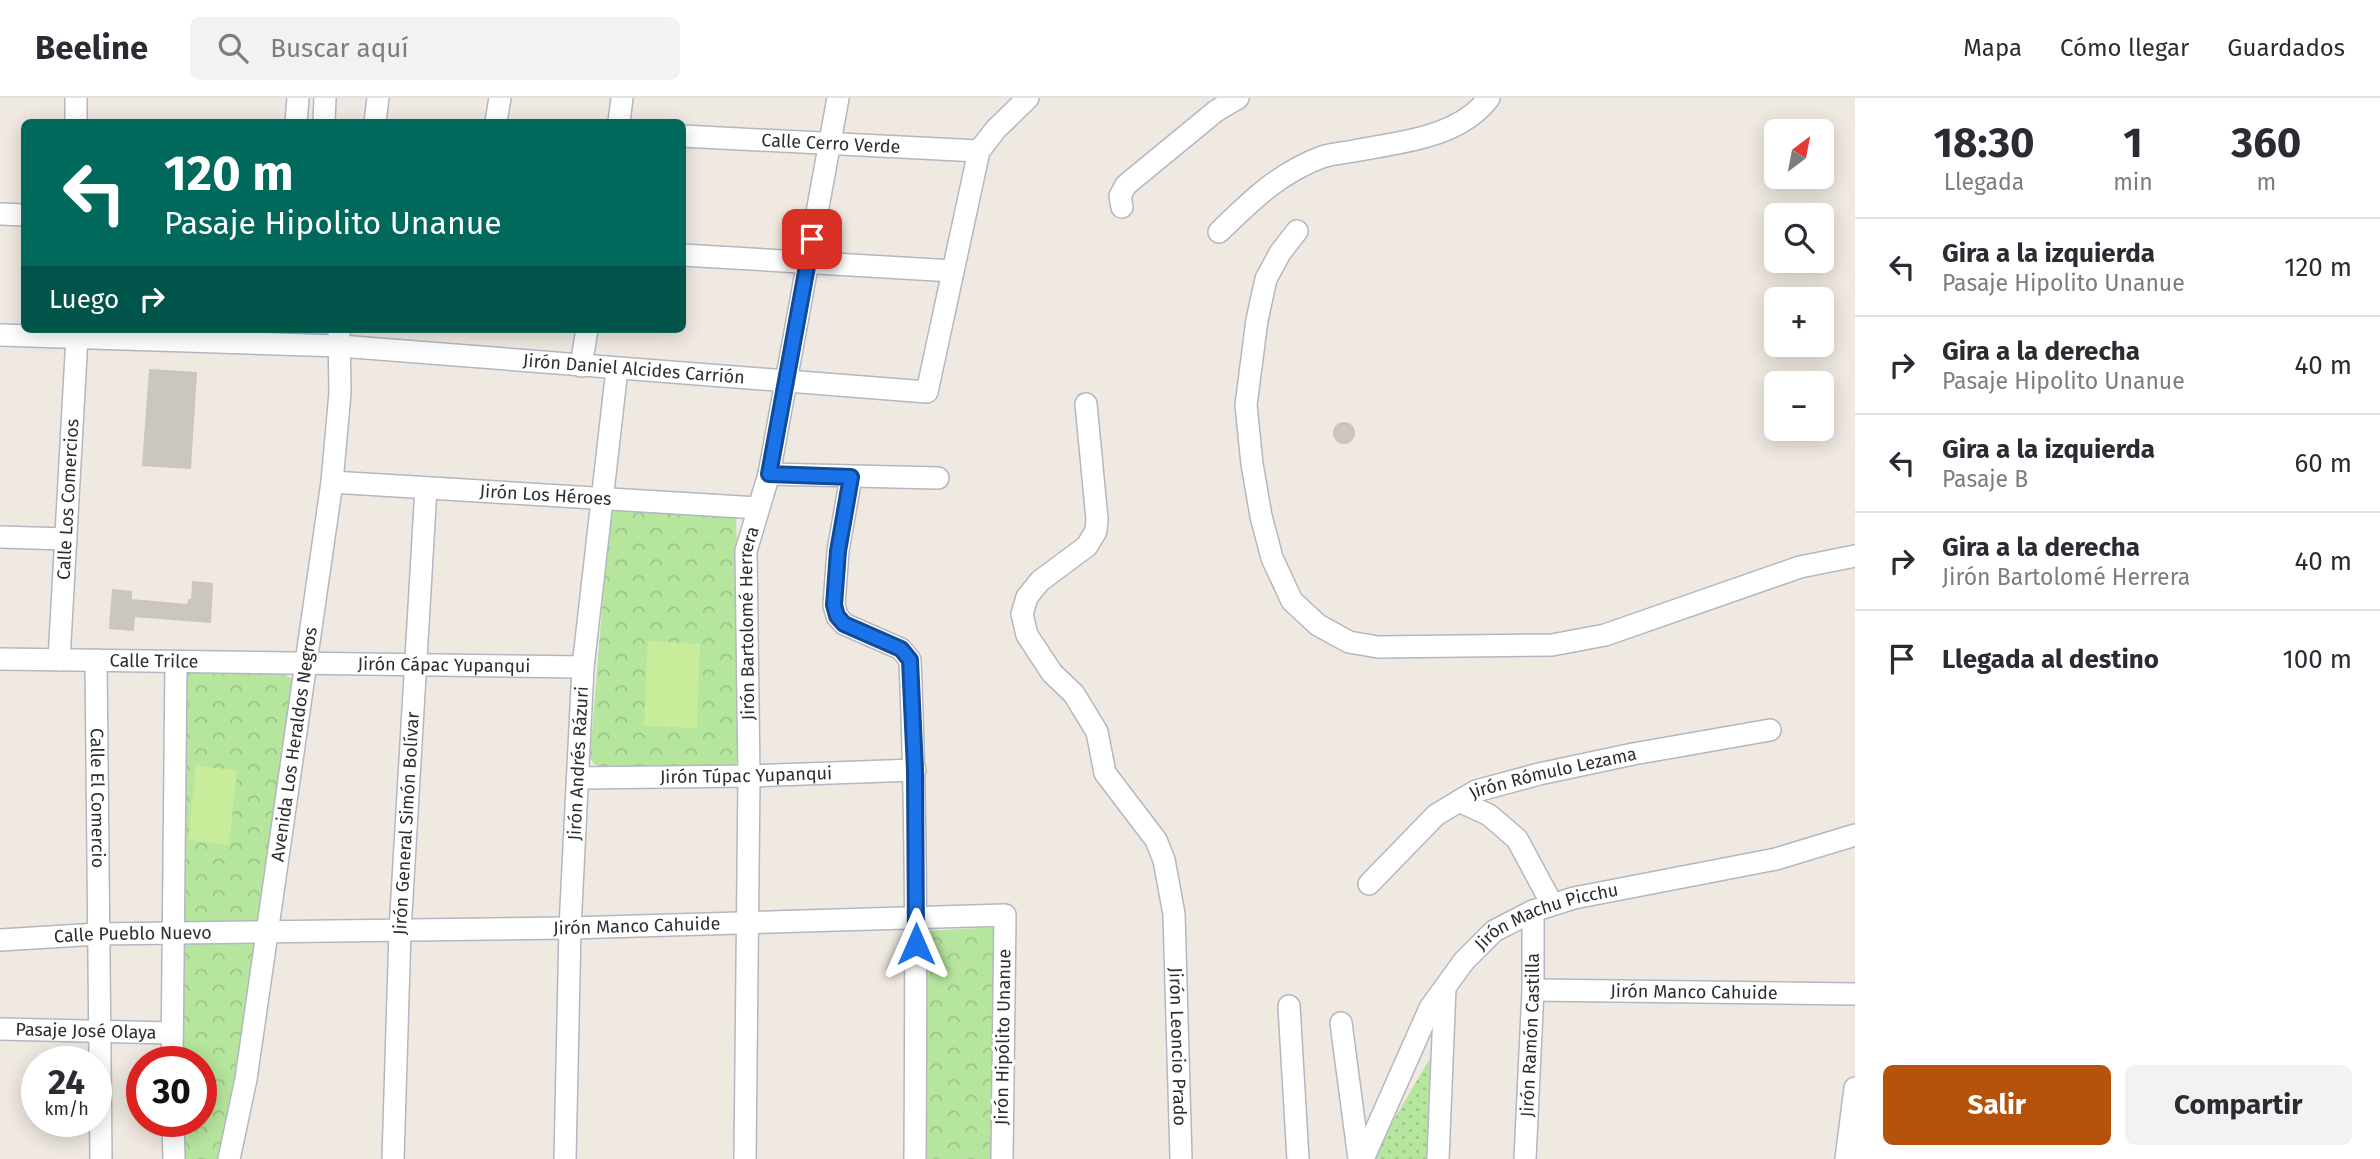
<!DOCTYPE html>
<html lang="es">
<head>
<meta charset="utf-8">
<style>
	:root { --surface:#fff; --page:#f2f2f3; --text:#2b2b33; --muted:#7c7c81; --line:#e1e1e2; --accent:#b45309 }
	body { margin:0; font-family:"Fira Sans",sans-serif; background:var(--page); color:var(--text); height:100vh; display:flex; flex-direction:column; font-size:26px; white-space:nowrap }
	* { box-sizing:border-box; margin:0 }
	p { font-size:23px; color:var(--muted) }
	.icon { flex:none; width:38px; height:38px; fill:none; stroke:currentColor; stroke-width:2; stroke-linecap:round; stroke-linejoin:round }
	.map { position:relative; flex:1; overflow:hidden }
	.sheet { display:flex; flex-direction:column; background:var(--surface); width:525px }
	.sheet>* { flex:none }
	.hud { position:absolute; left:21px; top:21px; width:665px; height:214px; border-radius:10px; box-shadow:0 4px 18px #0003; background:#00695c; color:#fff; overflow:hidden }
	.needle { width:46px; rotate:32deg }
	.fabs { position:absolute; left:1764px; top:21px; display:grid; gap:14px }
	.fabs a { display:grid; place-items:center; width:70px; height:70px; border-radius:10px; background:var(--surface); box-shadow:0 4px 18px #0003; font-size:35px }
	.speed { position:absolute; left:21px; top:948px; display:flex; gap:14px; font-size:35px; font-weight:700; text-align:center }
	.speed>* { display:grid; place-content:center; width:91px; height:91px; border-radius:50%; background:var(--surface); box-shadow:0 4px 18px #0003; line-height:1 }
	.speed small { font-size:18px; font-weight:400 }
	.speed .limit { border:10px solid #d22; background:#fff; color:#111 }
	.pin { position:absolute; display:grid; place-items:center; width:60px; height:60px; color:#fff; margin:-30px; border-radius:14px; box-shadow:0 4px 10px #0006 }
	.me { position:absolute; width:77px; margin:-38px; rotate:0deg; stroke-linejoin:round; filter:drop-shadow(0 0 5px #0008) }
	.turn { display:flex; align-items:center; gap:24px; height:147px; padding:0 28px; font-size:32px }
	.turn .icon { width:91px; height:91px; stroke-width:2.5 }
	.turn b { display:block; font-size:49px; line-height:60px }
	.then { display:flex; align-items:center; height:66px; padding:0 28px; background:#0003; gap:14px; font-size:26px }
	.eta { display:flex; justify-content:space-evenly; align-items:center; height:119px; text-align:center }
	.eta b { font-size:42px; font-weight:700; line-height:49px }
	.button { display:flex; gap:14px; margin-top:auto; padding:14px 28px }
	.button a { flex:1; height:80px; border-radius:10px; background:var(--accent); color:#fff; font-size:28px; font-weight:700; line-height:80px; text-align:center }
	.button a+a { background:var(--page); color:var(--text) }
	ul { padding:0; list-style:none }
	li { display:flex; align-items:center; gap:21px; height:98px; padding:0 28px; border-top:2px solid var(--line) }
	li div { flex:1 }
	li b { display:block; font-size:26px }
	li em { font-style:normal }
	header { display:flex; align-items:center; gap:42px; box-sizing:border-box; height:98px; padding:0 35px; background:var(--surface); border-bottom:2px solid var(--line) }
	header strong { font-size:33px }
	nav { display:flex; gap:38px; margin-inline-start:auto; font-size:24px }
	.search { width:490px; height:63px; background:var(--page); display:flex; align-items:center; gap:18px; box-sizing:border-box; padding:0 24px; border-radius:10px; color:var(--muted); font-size:26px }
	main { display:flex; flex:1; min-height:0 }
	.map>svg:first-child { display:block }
</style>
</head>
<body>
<header>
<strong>Beeline</strong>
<div class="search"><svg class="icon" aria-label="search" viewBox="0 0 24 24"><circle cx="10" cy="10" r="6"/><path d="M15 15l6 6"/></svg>Buscar aquí</div>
<nav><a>Mapa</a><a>Cómo llegar</a><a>Guardados</a></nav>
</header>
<main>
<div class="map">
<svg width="1855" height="1061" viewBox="0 0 1855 1061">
	<defs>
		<pattern id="grass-dots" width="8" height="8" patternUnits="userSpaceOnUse" patternTransform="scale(1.75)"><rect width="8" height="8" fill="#b6e59e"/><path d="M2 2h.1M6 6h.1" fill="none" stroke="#9dc588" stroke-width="1.8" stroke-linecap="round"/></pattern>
		<pattern id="park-crowns" width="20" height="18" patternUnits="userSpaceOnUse" patternTransform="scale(1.75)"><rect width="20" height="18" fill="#b6e59e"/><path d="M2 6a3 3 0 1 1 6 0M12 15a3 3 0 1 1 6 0" fill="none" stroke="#9dc588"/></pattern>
	</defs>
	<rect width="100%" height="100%" fill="#efe9e1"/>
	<path fill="url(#grass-dots)" d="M 1433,955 L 1431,1061 L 1371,1061 Z"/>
	<g fill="url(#park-crowns)">
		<path d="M 610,411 L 729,416 L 736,420 L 743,655 L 734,668 L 607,671 C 598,669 593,667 590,659 Z"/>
		<path d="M 178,572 L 284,576 L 297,584 L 263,831 L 176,833 Z"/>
		<path d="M 996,829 L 996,1061 L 923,1061 L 925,833 Z"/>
		<path d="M 262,841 L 224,1061 L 176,1061 L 176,1024 L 201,1024 L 201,964 L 175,964 L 175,842 Z"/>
	</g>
	<g fill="#c9ec9a">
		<path d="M 648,543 L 700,546 L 697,630 L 644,628 Z"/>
		<path d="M 196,668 L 237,672 L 229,747 L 188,742 Z"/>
	</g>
	<g fill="#cbc7bf" stroke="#cbc5ba" stroke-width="2">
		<path d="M 150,272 L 196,275 L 190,370 L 143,367 Z"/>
		<circle cx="1344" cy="335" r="10"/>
		<path d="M 193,484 L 212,486 L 210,524 L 134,518 L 133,532 L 110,530 L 113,492 L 131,494 L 131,502 L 188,507 L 189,502 L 192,502 Z"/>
	</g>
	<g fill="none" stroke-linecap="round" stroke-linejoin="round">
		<defs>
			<g id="minor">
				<path d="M 76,24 L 76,0"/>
				<path d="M 296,24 L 298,0"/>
				<path d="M 324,24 L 325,0"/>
				<path d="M 375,24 L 378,0"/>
				<path d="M 496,24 L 500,0"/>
				<path d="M 619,24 L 622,0"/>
				<path id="s1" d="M 682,38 L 979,53"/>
				<path d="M 1122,109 L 1120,98 L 1126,87 L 1216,13 L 1238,0"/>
				<path d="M 0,116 L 24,117"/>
				<path d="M 1297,133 L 1280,155 L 1266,181 L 1257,222 L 1246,307 L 1252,366 L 1261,418 L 1272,460 L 1292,503 L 1318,527 L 1349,544 L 1378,549 L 1552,547 L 1605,537 L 1800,469 L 1855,458"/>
				<path d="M 1219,134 C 1252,102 1279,75 1322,59 C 1332,56 1343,55 1354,53 C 1400,44 1459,40 1489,0"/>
				<path d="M 682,157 L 953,173"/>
				<path id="s2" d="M 0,237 L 340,248 L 927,294 L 979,53 L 996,31 L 1028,0"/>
				<path d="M 581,268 L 587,231"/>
				<path id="s3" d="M 1086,306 L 1097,421 L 1096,433 L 1087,448 L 1040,483 L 1027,499 L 1022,516 L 1027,537 L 1052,575 L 1074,596 L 1097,634 L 1105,675 L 1156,742 L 1164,762 L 1174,816 L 1181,1061"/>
				<path d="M 769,376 L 938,380"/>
				<path d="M 851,379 L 838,453 L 834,507 L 837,518 L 844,526 L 901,551 L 910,562 C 917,728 916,894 915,1061"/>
				<path id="s4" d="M 332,384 L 758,410"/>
				<path d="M 0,439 L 66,441"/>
				<path id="s5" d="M 0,561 L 583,569"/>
				<path id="s6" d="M 59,562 L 77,239"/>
				<path id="s7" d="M 96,562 L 101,1061"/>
				<path id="s8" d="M 578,680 L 749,678 L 915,672"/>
				<path d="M 1459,703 L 1489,717 L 1517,741 L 1552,806"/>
				<path id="s9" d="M 1369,786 L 1436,717 L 1476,693 L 1539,676 L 1633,656 L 1770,632"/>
				<path id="s10" d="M 0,842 L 98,836 L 570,830 L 1005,817 L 1002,1061"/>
				<path id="s11" d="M 1533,892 L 1855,896"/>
				<path d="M 1289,908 L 1298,1061"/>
				<path d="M 1341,925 L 1359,1061"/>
				<path id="s12" d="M 0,931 L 172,935"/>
				<path d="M 172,964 L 176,564"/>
				<path d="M 173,1024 L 174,1061"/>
				<path id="s13" d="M 229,1061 L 246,981 L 332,384 L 340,295 L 339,231"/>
				<path id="s14" d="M 393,1061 L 400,833 L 426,390"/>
				<path id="s15" d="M 565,1061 L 570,830 L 583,569 L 617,271"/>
				<path id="s16" d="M 745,1061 L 749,678 L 746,453 L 769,376 L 838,0"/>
				<path id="s17" d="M 1363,1061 L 1430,910 L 1464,863 L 1494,833 L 1533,813 L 1574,800 L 1776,761 L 1855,737"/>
				<path d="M 1438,1061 L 1445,890"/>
				<path id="s18" d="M 1525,1061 L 1533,892 L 1533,813"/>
				<path d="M 1846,1061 L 1855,990"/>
			</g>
		</defs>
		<use href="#minor" stroke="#b4b7c1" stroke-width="24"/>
		<use href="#minor" stroke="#fff" stroke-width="21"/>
	</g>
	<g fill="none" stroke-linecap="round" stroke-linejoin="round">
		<defs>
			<path id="route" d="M 812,141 L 769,376 L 851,379 L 838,453 L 834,507 L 837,518 L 844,526 L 901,551 L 910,562 L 915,672 L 916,846"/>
		</defs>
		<use href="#route" stroke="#114b97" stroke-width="18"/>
		<use href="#route" stroke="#1a73e8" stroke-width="12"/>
	</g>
	<g text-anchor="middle" stroke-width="6" stroke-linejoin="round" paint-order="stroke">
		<g font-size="18" fill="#2e2e2e" stroke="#fff">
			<text dy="6" stroke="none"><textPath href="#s1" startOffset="149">Calle Cerro Verde</textPath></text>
			<text dy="6" stroke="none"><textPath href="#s2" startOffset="635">Jirón Daniel Alcides Carrión</textPath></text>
			<text dy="6" stroke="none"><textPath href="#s4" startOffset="214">Jirón Los Héroes</textPath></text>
			<text dy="6" stroke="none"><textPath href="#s6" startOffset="161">Calle Los Comercios</textPath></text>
			<text dy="6" stroke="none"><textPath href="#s16" startOffset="536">Jirón Bartolomé Herrera</textPath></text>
			<text dy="6" stroke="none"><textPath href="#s5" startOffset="154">Calle Trilce</textPath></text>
			<text dy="6" stroke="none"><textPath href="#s5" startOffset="444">Jirón Cápac Yupanqui</textPath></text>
			<text dy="6" stroke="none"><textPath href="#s13" startOffset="420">Avenida Los Heraldos Negros</textPath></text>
			<text dy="6" stroke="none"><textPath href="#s15" startOffset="396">Jirón Andrés Rázuri</textPath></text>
			<text dy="6" stroke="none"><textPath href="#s8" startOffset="168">Jirón Túpac Yupanqui</textPath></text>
			<text dy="6" stroke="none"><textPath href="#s9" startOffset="222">Jirón Rómulo Lezama</textPath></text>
			<text dy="6" stroke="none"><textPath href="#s7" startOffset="138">Calle El Comercio</textPath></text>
			<text dy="6" stroke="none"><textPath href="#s14" startOffset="336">Jirón General Simón Bolívar</textPath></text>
			<text dy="6" stroke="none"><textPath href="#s17" startOffset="320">Jirón Machu Picchu</textPath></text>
			<text dy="6" stroke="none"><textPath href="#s10" startOffset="637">Jirón Manco Cahuide</textPath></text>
			<text dy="6" stroke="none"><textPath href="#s10" startOffset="133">Calle Pueblo Nuevo</textPath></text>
			<text dy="6" stroke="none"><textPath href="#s11" startOffset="161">Jirón Manco Cahuide</textPath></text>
			<text dy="6" stroke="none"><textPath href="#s12" startOffset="86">Pasaje José Olaya</textPath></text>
			<text dy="6" stroke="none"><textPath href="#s18" startOffset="124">Jirón Ramón Castilla</textPath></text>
			<text transform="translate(1003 939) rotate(-89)" y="6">Jirón Hipólito Unanue</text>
			<text dy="6" stroke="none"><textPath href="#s3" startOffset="719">Jirón Leoncio Prado</textPath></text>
		</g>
	</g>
</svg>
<div class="fabs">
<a><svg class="needle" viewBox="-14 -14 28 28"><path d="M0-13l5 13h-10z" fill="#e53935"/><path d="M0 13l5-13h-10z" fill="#7c7c81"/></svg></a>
<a><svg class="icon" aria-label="search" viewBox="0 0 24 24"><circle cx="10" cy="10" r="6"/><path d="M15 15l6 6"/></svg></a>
<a>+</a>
<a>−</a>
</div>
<div class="speed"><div>24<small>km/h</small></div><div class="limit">30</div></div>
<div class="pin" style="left:812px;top:141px;background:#d93025"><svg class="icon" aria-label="arrive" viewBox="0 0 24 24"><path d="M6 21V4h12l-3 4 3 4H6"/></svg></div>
<svg class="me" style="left:916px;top:846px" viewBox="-20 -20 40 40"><path d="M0-17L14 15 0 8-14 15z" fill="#1a73e8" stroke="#fff" stroke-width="4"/></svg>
<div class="hud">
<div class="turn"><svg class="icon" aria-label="left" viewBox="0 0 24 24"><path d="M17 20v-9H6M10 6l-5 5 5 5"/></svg><div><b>120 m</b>Pasaje Hipolito Unanue</div></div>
<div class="then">Luego<svg class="icon" aria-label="right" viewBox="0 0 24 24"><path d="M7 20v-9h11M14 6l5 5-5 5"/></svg></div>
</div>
</div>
<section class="sheet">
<div class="eta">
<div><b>18:30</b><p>Llegada</p></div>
<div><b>1</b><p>min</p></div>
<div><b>360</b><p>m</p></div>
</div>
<ul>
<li><svg class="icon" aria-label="left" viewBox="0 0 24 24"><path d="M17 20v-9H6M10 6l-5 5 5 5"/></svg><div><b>Gira a la izquierda</b><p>Pasaje Hipolito Unanue</p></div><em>120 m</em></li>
<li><svg class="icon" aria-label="right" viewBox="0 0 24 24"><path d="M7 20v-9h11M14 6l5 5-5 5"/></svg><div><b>Gira a la derecha</b><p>Pasaje Hipolito Unanue</p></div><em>40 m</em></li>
<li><svg class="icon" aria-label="left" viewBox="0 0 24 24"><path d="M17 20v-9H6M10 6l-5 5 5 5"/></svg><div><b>Gira a la izquierda</b><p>Pasaje B</p></div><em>60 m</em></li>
<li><svg class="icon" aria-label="right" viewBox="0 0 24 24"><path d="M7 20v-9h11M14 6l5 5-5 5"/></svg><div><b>Gira a la derecha</b><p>Jirón Bartolomé Herrera</p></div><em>40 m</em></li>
<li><svg class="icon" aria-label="arrive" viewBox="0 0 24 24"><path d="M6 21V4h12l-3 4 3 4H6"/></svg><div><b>Llegada al destino</b></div><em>100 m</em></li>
</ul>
<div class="button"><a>Salir</a><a>Compartir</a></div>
</section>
</main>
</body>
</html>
